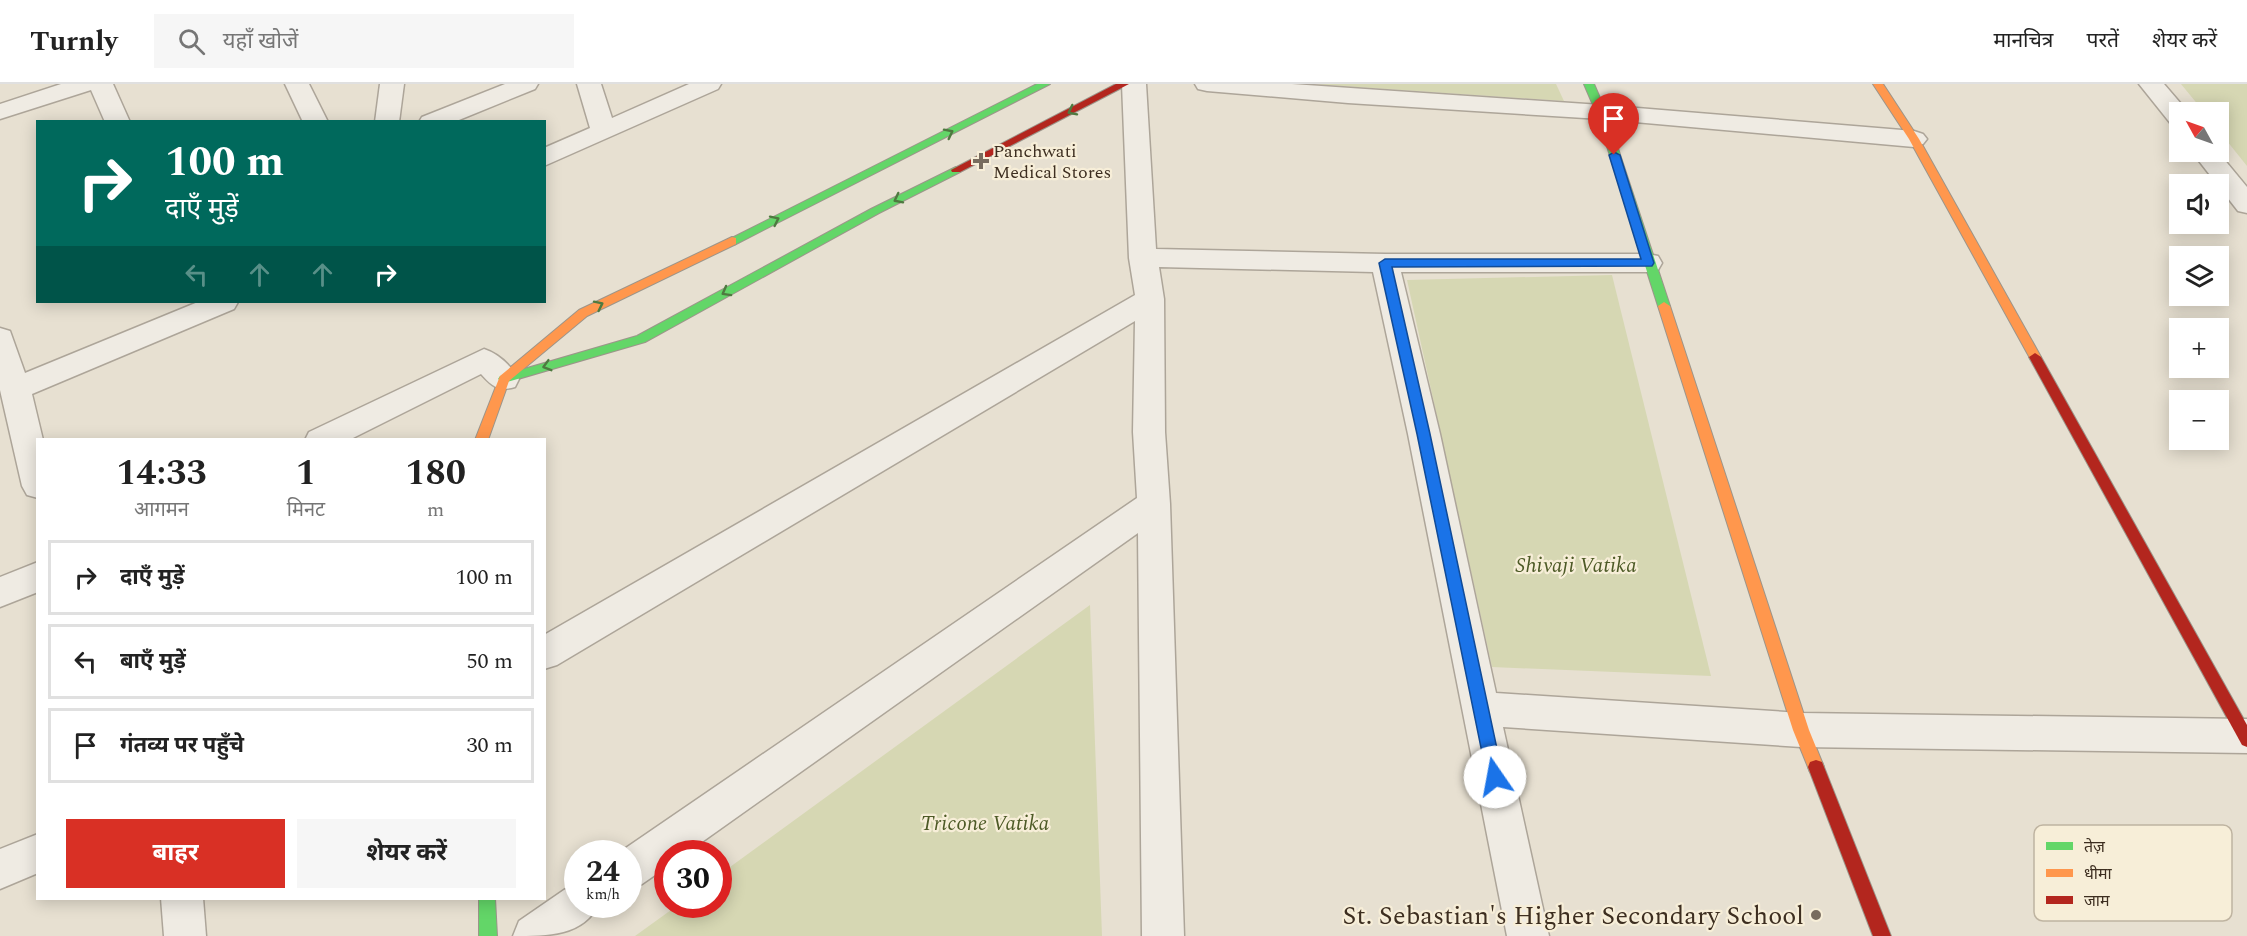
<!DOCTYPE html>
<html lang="hi">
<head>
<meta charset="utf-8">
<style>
	:root { --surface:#fff; --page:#f6f6f6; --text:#222; --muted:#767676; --line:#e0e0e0; --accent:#d93025 }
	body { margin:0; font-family:Spectral,"Noto Sans Devanagari",serif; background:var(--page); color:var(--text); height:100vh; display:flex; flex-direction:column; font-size:22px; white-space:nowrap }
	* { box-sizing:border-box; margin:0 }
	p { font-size:20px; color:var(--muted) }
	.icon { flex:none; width:33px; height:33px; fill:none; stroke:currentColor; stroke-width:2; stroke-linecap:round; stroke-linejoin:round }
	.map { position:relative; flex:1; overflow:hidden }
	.side { position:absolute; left:36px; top:354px; width:510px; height:462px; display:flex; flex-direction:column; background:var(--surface); border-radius:0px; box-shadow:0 3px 15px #0003 }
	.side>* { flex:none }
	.top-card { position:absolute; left:36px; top:36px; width:510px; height:183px; border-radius:0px; box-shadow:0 3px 15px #0003; background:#00695c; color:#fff; overflow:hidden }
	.needle { width:39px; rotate:310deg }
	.controls { position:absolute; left:2169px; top:18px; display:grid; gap:12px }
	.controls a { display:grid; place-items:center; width:60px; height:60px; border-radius:0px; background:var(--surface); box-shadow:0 3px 15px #0003; font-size:30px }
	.speed { position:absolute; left:564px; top:756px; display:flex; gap:12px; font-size:30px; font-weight:700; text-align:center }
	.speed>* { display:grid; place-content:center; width:78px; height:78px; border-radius:50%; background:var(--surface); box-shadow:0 3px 15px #0003; line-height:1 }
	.speed small { font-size:15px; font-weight:400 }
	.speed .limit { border:9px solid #d22; background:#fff; color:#111 }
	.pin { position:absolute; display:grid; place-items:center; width:51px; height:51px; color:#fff; margin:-62px -26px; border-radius:50% 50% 50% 0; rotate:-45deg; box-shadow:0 0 6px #0007 }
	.pin .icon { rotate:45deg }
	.me { position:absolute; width:66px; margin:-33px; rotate:348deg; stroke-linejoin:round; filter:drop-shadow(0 0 4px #0008) }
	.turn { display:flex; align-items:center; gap:21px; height:126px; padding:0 30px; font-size:27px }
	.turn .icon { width:78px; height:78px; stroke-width:2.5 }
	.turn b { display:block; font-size:42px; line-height:51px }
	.lanes { display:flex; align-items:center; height:57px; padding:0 30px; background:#0003; justify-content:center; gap:30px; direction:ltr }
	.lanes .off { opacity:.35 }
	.eta { display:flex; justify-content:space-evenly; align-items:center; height:102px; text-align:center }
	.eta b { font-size:36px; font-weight:700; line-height:42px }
	.cta { display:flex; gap:12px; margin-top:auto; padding:12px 30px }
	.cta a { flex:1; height:69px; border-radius:0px; background:var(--accent); color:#fff; font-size:24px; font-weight:700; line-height:69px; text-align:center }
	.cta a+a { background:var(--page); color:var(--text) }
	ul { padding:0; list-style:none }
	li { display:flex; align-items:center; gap:18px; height:75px; margin:0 12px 9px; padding:0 18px; border:3px solid var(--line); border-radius:0px }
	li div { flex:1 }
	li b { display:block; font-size:22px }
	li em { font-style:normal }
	header { display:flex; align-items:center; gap:36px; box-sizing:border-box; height:84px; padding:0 30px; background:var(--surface); border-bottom:2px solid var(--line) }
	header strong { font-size:28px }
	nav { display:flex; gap:33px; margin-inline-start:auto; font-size:21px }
	.search { width:420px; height:54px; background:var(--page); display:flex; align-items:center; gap:15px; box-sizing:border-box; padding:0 21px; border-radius:0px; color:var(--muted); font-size:22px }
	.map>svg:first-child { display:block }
</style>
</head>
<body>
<header>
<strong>Turnly</strong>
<div class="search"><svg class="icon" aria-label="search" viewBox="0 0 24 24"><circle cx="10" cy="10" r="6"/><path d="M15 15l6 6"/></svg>यहाँ खोजें</div>
<nav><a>मानचित्र</a><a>परतें</a><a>शेयर करें</a></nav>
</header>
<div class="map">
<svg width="2247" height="852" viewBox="0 0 2247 852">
	<rect width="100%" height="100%" fill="#e7e0d1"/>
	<g fill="#d6d7b3">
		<path d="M 1313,0 L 1556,0 L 1564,17 Z"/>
		<path d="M 2181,0 L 2247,0 L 2247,82 L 2219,47 L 2218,28 L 2204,28 Z"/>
		<path d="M 1612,191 L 1711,592 L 1492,583 L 1407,196 Z"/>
		<path d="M 1090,521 L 1102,852 L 635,852 L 678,821 L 718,820 L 719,791 Z"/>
	</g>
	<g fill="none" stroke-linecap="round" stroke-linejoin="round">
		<defs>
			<g id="street">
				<path d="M 61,0 L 113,0 L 130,38 L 105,38 L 91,6 L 0,35 L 0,20 Z"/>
				<path d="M 285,0 L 309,0 L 328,38 L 303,38 Z"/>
				<path d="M 380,0 L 404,0 L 399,38 L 375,38 Z"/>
				<path d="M 505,0 L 538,0 L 535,5 L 454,38 L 419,38 L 422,33 Z"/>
				<path d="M 577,0 L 601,0 L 612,34 L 689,0 L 721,0 L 718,5 L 544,82 L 544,64 L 590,44 Z"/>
				<path d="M 1122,0 L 1146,0 L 1156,165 L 1385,170 L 1648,170 L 1658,172 L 1662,179 L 1658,186 L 1648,188 L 1401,188 L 1440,350 L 1496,609 L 1801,629 L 2247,635 L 2247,669 L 1801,663 L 1503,643 L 1549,852 L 1507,852 L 1408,350 L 1373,188 L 1159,183 L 1164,215 L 1165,348 L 1170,420 L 1184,852 L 1142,852 L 1138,449 L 685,770 L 668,770 L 668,782 L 642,800 L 628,805 L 628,770 L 617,770 L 1137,414 L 1133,348 L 1135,237 L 557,581 L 544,585 L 544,551 L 1135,211 L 1129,174 Z"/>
				<path d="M 1195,0 L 1292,0 L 1601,21 L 1914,47 L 1923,50 L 1927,55 L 1923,60 L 1914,63 L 1601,35 L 1348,19 L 1207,7 L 1198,5 Z"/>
				<path d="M 2139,0 L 2164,0 L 2188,28 L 2180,28 L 2180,42 L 2171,40 Z"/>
				<path d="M 2192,68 L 2218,68 L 2247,103 L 2247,129 L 2238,127 Z"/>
				<path d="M 198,218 L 238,218 L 234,225 L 32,310 L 43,356 L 38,356 L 38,414 L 27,411 L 22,402 L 0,306 L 0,244 L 10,247 L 25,289 Z"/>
				<path d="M 484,265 C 499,270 511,282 519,295 L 515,303 C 498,308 492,302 481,290 L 349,356 L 305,356 L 309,348 Z"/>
				<path d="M 38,478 L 38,508 L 0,523 L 0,493 Z"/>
				<path d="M 38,750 L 38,789 L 0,805 L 0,765 Z"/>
				<path d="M 578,800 L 578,820 L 599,820 C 583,852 549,852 513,852 L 519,837 L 564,806 Z"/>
				<path d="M 161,814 L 203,814 L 206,852 L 164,852 Z"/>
			</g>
			<g id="fast">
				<path d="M 1037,0 L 1050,0 L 736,160 L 732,161 L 726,157 Z"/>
				<path d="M 1584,0 L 1594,0 L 1606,28 L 1670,222 L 1668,225 L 1664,226 L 1658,222 L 1596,28 Z"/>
				<path d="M 956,83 L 960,84 L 960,88 L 879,129 L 645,258 L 504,299 L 498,295 L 500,292 L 637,252 L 871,125 Z"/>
				<path d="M 479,814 L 495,814 L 497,852 L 479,852 Z"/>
			</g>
			<g id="slow">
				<path d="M 1873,0 L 1883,0 L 1919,55 L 2041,273 L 2039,276 L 2031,276 L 1909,55 Z"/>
				<path d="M 732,153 L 736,154 L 736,160 L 587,232 L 509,297 L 488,356 L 475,356 L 500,292 L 579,226 Z"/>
				<path d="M 1664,218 L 1670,222 L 1809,646 L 1824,683 L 1822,688 L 1816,690 L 1810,688 L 1793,646 L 1658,222 Z"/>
			</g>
			<g id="jam">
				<path d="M 1116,0 L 1129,0 L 960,88 L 952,88 L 951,86 Z"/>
				<path d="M 2035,269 L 2041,273 L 2247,641 L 2247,663 L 2242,661 L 2029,273 Z"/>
				<path d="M 1816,676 L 1822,678 L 1824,683 L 1891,852 L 1873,852 L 1808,683 L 1810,678 Z"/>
			</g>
		</defs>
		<use href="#street" stroke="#ada599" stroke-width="3"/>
		<use href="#fast" stroke="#9c958a" stroke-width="2"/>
		<use href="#slow" stroke="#9c958a" stroke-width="2"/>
		<use href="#jam" stroke="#9c958a" stroke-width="2"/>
		<use href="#street" fill="#efebe3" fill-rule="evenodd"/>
		<use href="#fast" fill="#63d668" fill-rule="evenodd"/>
		<use href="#slow" fill="#ff974d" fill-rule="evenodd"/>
		<use href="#jam" fill="#b3261e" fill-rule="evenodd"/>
	</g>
	<defs><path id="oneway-chevron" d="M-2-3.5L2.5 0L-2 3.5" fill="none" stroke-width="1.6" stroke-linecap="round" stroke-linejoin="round" transform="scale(1.5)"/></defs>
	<g stroke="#4e7a40">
		<use href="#oneway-chevron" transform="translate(1072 27) rotate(153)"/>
		<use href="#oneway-chevron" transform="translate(949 49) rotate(-27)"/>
		<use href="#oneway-chevron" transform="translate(898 115) rotate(153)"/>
		<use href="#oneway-chevron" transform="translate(775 136) rotate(-26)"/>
		<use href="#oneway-chevron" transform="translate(726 208) rotate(151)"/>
		<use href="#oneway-chevron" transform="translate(599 221) rotate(-26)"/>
		<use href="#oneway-chevron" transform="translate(547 282) rotate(164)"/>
	</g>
	<path fill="#1a73e8" stroke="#114b97" stroke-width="1.5" d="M 1614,68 L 1620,71 L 1654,179 L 1652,182 L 1392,183 L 1430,350 L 1503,693 L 1501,698 L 1495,701 L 1490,698 L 1487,693 L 1417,350 L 1379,179 L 1385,175 L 1641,175 L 1609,71 Z"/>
	<g fill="#786c5e" stroke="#f7eed8" stroke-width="2">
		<path d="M978 68h6v6h6v6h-6v6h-6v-6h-6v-6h6z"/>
		<circle cx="1816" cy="831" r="6"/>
	</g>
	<g text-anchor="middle" stroke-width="4.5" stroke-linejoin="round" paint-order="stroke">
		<g font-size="18" fill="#3d2e20" stroke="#f7eed8" text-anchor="start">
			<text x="993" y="73">Panchwati<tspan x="993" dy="21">Medical Stores</tspan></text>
		</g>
		<g font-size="21" font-style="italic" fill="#4d5a26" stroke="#f7eed8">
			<text x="1576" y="488">Shivaji Vatika</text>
			<text x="985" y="746">Tricone Vatika</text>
		</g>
		<g font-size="26" fill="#3d2e20" stroke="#f7eed8" text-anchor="end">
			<text x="1804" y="840">St. Sebastian's Higher Secondary School</text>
		</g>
	</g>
	<rect x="2034" y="741" width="198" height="96" rx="9" fill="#f7eed8" stroke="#bfb4a1" stroke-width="1.5"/>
	<rect x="2046" y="758" width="27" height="8" fill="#63d668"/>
	<rect x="2046" y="785" width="27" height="8" fill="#ff974d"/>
	<rect x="2046" y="812" width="27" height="8" fill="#b3261e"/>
	<g font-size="16" fill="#3d2e20">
		<text x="2084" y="768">तेज़</text>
		<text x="2084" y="795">धीमा</text>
		<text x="2084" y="822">जाम</text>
	</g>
</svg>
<div class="controls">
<a><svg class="needle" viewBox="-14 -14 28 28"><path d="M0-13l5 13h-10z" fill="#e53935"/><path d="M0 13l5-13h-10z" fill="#767676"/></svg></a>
<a><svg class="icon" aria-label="sound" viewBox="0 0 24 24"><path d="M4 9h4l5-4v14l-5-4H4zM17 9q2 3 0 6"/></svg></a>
<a><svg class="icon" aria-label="layers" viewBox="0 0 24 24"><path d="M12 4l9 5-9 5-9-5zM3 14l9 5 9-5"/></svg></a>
<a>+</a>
<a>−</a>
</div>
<div class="speed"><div>24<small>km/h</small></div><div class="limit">30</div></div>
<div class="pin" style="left:1614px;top:71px;background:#d93025"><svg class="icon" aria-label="arrive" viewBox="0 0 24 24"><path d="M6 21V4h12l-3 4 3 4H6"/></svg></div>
<svg class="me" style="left:1495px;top:693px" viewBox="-20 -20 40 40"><circle r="19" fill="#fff"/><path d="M0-13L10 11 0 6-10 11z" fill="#1a73e8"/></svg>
<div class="top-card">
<div class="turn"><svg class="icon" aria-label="right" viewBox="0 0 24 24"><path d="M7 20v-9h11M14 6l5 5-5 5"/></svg><div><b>100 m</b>दाएँ मुड़ें</div></div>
<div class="lanes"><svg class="icon off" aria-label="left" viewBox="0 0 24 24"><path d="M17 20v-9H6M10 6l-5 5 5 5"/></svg><svg class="icon off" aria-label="ahead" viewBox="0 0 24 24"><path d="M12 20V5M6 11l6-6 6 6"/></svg><svg class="icon off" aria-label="ahead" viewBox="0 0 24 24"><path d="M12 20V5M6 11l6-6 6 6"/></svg><svg class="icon" aria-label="right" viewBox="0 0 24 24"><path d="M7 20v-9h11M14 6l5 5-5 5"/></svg></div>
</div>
<section class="side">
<div class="eta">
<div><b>14:33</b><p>आगमन</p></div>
<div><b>1</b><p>मिनट</p></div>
<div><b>180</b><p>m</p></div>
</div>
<ul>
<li><svg class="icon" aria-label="right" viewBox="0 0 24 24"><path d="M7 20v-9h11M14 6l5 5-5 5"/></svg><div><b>दाएँ मुड़ें</b></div><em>100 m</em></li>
<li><svg class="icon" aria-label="left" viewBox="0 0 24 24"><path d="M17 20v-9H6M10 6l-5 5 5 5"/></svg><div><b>बाएँ मुड़ें</b></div><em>50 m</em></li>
<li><svg class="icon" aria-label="arrive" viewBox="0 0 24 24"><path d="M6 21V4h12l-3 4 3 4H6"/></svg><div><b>गंतव्य पर पहुँचे</b></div><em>30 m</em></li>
</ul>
<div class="cta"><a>बाहर</a><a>शेयर करें</a></div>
</section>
</div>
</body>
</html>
